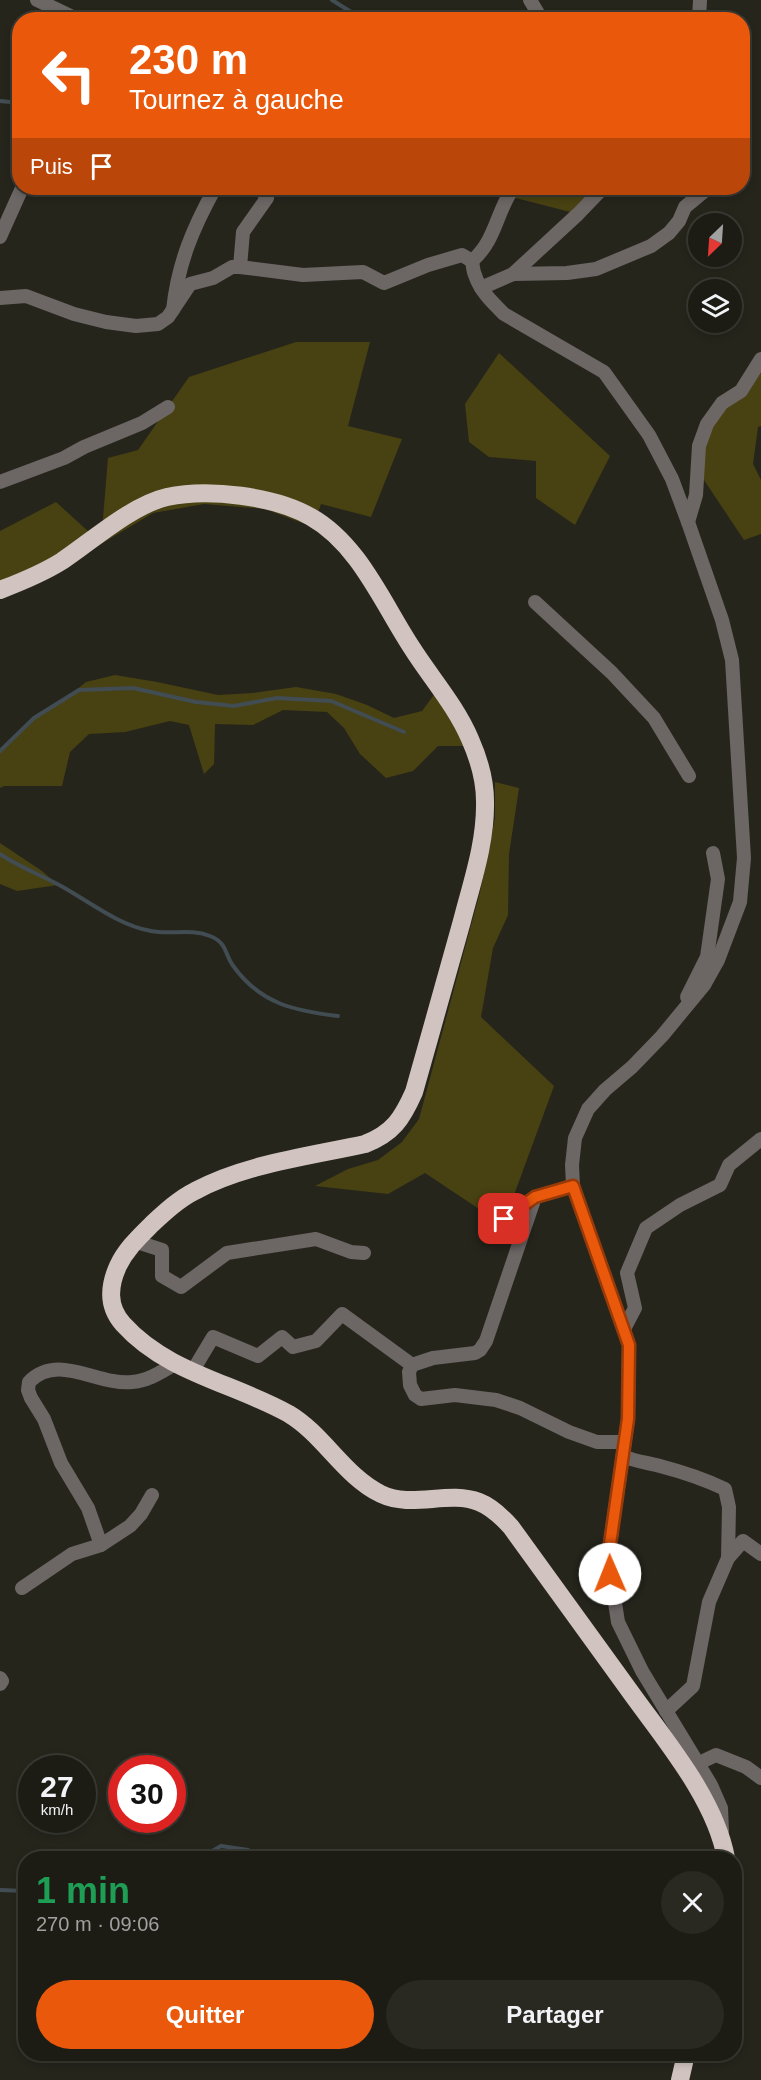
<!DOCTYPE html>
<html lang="fr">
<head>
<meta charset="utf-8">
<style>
	:root { --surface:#1c1c15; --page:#292922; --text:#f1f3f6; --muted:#a0a1a0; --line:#3a3a34; --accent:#ea580c }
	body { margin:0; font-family:Arial,sans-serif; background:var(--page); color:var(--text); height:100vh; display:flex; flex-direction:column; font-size:22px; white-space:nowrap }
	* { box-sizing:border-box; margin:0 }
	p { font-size:20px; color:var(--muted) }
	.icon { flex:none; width:33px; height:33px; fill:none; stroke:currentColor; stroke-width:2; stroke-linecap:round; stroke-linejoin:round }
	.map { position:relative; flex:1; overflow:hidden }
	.drawer { position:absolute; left:18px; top:1851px; width:724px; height:210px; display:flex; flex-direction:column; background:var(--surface); border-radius:24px; box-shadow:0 3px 9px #0003,0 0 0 2px var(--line) }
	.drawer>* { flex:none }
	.guide { position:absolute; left:12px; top:12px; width:738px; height:183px; border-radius:24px; box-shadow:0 3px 9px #0003,0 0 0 2px var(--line); background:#ea580c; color:#fff; overflow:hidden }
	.needle { width:39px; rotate:205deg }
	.fabs { position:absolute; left:688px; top:213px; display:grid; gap:12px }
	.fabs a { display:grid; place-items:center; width:54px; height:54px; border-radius:50%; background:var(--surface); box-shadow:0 3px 9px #0003,0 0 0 2px var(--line); font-size:30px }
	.speed { position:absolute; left:18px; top:1755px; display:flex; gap:12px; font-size:30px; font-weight:700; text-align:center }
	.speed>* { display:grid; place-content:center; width:78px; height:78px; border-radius:50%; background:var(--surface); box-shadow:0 3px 9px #0003,0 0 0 2px var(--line); line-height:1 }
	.speed small { font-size:15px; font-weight:400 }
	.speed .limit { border:9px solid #d22; background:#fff; color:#111 }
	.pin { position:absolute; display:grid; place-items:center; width:51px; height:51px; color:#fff; margin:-26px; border-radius:12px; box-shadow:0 3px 9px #0006 }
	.me { position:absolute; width:66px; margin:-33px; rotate:359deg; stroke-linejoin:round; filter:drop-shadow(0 0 4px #0008) }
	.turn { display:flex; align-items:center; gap:21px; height:126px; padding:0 18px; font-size:27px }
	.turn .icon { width:78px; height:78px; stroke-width:2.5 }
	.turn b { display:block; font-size:42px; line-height:51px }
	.then { display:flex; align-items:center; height:57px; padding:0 18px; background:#0003; gap:12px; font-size:22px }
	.round { display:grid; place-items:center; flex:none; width:63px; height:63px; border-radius:32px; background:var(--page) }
	.overview { display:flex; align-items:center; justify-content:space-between; height:102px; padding:0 18px }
	h1 { font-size:36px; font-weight:600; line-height:45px; color:#1e9e55 }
	.primary-button { display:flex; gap:12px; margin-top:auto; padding:12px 18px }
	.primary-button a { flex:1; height:69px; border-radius:36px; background:var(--accent); color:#fff; font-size:24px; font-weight:600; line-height:69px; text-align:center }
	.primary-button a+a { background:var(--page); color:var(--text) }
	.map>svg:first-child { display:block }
</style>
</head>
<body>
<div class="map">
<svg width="761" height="2080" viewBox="0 0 761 2080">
	<rect width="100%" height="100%" fill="#26251c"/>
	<g fill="#484112">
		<path d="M 500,188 L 603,188 L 578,214 L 508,196 Z"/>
		<path d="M 296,342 L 370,342 L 348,426 L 402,439 L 371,517 L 321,504 L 313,527 L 265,509 L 204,504 L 153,513 L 101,544 L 0,595 L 0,531 L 56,502 L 101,543 L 108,458 L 138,450 L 189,377 Z"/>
		<path d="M 499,353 L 610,456 L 575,525 L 536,498 L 536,461 L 489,457 L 469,442 L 465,404 Z"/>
		<path d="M 761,361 L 761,426 L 758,427 L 753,464 L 761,480 L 761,534 L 744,540 L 698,471 L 707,424 Z"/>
		<path d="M 115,675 L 157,682 L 218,695 L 253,693 L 296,687 L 336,694 L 367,705 L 394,718 L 422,711 L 436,692 L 471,746 L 438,746 L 413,771 L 386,778 L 360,754 L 344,728 L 327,712 L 283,710 L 253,725 L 215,724 L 214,764 L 204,774 L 189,725 L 170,721 L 125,732 L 89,734 L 70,752 L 62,786 L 4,786 L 0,788 L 0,751 L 34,718 L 62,701 L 86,682 Z"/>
		<path d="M 495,782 L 519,788 L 509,854 L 508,915 L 493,948 L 481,1017 L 554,1086 L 503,1225 L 425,1173 L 388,1194 L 315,1186 L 348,1169 L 378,1160 L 402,1142 L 419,1119 L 480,892 L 495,818 Z"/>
		<path d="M 0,843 L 42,871 L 58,885 L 17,891 L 0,884 Z"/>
	</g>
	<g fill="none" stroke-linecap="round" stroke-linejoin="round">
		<g stroke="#414c53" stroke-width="4">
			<path d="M 332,0 L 364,20"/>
			<path d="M 0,101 L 20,103"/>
			<path d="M 0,751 L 34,718 L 79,690 L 133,688 L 196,702 L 234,706 L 277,698 L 331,701 L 404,732"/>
			<path d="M 0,854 C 19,867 41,875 61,886 C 90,902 118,925 151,931 C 170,935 191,928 210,936 C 228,943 224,954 234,967 C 261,1004 295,1011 338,1016"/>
			<path d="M 200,1858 L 221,1846 L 248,1850 L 260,1858"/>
			<path d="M 0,1890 L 26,1891"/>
		</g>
		<g stroke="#6c6665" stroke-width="14">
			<path d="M 37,0 L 79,20"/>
			<path d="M 530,0 L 542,20"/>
			<path d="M 699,20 L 700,0"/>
			<path d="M 0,237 L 22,188"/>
			<path d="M 472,261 C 496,240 496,213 513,188"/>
			<path d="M 240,267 L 243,232 L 267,198 L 260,188"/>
			<path d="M 513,274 L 567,273 L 596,269 L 651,246 L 669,233 L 679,221 L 685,207 L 708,188"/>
			<path d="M 481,288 L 513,274 L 578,214 L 603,188"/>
			<path d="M 0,298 L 26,296 L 74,314 L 106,322 L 136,326 L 158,324 L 168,317 L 190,284 L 213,278 L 232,267 L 240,267 L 303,275 L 363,272 L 384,283 L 428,265 L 462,255 L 472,261 C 473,266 473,271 475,275 C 480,291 493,303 504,314 L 604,372 L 649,435 L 672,479 L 688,522 L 722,620 L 732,660 L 744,858 L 740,902 L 718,960 L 704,985 L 662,1036 L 632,1067 L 605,1090 L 588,1109 L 575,1138 L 572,1165 L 573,1186 L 629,1345 L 628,1419 L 608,1558 L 618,1622 L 642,1671 L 711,1785 L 721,1808 L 722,1831"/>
			<path d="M 173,310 C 178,263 193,228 215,188"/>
			<path d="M 0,482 L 64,458 L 84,447 L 142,423 L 168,407"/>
			<path d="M 688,522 L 696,495 L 699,446 L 707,424 L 722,403 L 741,391 L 761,359"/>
			<path d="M 535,602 L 612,673 L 654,718 L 689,776"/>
			<path d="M 687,997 L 707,957 L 718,879 L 713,853"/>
			<path d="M 535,1197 L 486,1341 L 480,1350 L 475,1353 L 433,1358 L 412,1365 L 409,1372 L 410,1385 L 415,1395 L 421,1399 L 455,1395 L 496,1400 L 520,1408 L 569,1432 L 597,1442 L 625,1442"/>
			<path d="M 504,1219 L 535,1197 L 573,1186"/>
			<path d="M 134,1241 L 162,1250 L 162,1276 L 181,1287 L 227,1253 L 316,1239 L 351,1252 L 364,1253"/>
			<path d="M 624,1329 L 635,1308 L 627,1273 L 646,1228 L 680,1205 L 720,1185 L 729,1165 L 761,1139"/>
			<path d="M 192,1372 L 213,1337 L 258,1356 L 282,1337 L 293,1347 L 316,1341 L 342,1314 L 412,1365"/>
			<path d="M 623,1456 C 636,1462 647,1462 660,1466 C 683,1472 704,1479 725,1489 L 729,1507 L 728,1558"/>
			<path d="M 101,1545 L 88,1508 L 61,1463 L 44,1419 L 31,1398 L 28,1390 L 29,1382 C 58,1352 98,1386 132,1382 C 148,1381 161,1372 175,1364"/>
			<path d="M 22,1588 L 72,1554 L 101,1545 L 130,1526 L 141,1514 L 152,1495"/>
			<path d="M 0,1678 L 2,1681 L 0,1684"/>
			<path d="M 666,1711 L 693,1686 L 709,1602 L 728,1558 L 743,1541 L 761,1554"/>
			<path d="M 697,1764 L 716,1755 L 746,1767 L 761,1778"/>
		</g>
		<g stroke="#d1c3c0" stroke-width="18">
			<path d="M 0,590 C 21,582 43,573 62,561 C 92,541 132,505 167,497 C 208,488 275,496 311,517 C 359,544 383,604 412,648 C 431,678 456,706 470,739 C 478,757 485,781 485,801 C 486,842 472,882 462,921 C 446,979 430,1035 414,1092 C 402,1119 393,1133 365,1144 C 310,1156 245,1164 195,1191 C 179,1199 165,1212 152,1224 C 139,1237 126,1249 118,1266 C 109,1286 107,1306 123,1324 C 167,1373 234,1383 289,1414 C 324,1435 344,1476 381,1494 C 412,1509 448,1490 479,1502 C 492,1507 502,1517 511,1527 C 550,1581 590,1636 629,1690 C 664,1739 715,1798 726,1858"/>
			<path d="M 680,2080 L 686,2054"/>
		</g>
	</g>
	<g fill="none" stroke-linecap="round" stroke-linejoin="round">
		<defs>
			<path id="route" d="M 504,1219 L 535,1197 L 573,1186 L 629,1345 L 628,1419 L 608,1558 L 610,1574"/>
		</defs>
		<use href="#route" stroke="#983908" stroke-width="15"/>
		<use href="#route" stroke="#ea580c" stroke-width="10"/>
	</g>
</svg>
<div class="fabs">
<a><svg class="needle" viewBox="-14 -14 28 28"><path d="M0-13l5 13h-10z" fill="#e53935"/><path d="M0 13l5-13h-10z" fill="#a0a1a0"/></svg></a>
<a><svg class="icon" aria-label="layers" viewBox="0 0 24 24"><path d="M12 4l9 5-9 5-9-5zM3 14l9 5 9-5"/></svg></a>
</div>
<div class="speed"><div>27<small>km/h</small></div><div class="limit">30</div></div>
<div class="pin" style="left:504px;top:1219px;background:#d93025"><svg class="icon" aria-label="arrive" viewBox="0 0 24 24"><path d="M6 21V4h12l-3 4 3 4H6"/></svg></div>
<svg class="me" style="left:610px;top:1574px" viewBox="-20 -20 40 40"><circle r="19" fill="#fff"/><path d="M0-13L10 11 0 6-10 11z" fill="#ea580c"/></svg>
<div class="guide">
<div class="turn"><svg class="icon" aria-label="left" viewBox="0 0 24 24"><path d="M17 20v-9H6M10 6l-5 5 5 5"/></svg><div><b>230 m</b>Tournez à gauche</div></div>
<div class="then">Puis<svg class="icon" aria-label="arrive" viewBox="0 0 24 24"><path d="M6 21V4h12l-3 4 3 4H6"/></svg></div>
</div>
<section class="drawer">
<div class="overview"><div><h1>1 min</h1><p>270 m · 09:06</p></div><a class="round"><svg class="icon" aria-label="close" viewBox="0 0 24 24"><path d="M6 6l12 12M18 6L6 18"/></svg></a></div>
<div class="primary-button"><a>Quitter</a><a>Partager</a></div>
</section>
</div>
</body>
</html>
